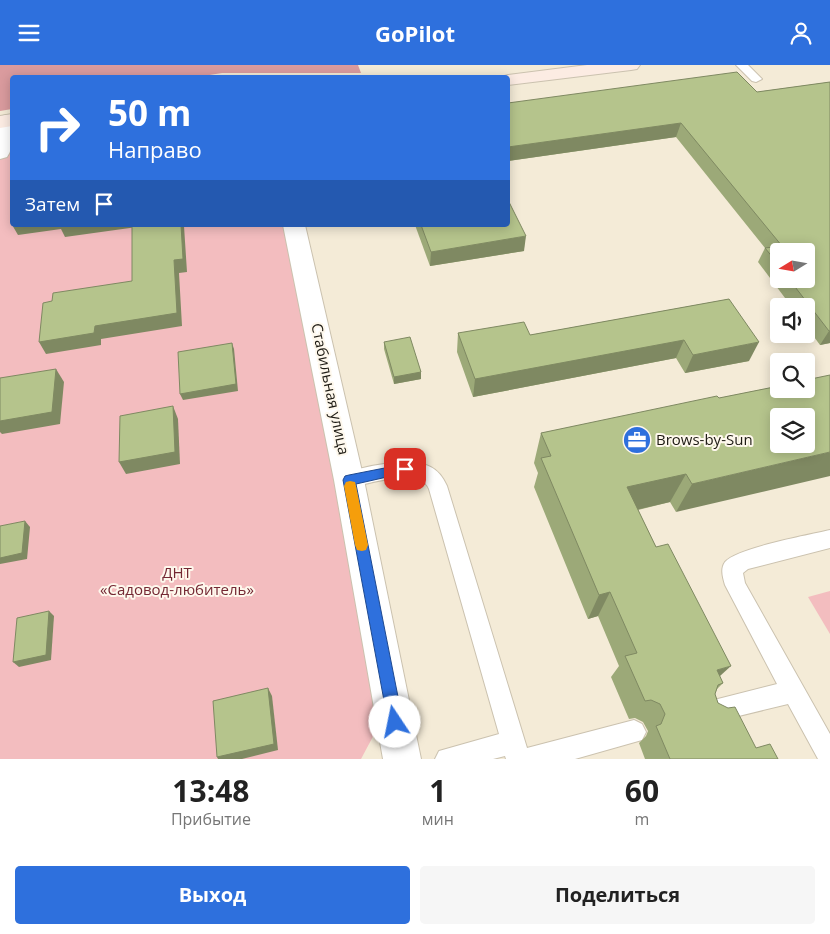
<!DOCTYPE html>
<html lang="ru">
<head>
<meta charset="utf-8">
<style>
	:root { --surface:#fff; --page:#f6f6f6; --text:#222; --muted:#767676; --accent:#2e70dd }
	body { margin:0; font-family:"Open Sans",sans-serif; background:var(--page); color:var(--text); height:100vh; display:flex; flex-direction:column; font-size:19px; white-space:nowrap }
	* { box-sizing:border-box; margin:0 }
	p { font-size:16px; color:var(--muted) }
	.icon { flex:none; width:28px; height:28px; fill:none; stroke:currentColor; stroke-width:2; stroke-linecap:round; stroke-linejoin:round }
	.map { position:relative; height:694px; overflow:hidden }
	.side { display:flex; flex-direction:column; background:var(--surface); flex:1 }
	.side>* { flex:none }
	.guide { position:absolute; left:10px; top:10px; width:500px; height:152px; border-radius:5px; box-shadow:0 2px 12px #0003; background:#2e70dd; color:#fff; overflow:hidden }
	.needle { width:32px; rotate:259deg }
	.tools { position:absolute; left:770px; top:178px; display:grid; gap:10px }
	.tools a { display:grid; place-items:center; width:45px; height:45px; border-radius:5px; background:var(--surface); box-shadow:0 2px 12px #0003; font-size:25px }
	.pin { position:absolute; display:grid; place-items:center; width:42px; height:42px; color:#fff; margin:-21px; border-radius:10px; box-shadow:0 2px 8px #0006 }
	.me { position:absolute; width:55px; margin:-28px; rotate:349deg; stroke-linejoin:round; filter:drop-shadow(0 0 4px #0008) }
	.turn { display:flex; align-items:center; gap:18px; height:105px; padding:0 15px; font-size:22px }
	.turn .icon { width:65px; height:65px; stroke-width:2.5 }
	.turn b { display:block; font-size:35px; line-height:42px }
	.then { display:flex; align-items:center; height:48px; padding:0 15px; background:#0003; gap:10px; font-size:19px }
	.eta { display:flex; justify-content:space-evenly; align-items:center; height:85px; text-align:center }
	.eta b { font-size:30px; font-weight:700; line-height:35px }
	.cta { display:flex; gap:10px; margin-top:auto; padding:10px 15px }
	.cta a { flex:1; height:58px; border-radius:5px; background:var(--accent); color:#fff; font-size:20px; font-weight:700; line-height:58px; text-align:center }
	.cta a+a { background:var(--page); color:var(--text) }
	header { display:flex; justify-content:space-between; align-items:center; height:65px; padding:0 15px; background:var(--accent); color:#fff; font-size:22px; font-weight:700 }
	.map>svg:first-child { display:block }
</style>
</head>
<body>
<header><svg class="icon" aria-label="menu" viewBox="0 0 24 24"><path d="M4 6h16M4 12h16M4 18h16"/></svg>GoPilot<svg class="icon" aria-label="person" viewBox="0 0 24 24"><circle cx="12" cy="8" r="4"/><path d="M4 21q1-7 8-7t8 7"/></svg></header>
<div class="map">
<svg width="830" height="694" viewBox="0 0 830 694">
	<rect width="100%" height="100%" fill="#f4ebd7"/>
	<g fill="#f3bdbf">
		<path d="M 12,60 L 12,160 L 284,160 L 385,649 L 361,694 L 0,694 L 0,61 Z"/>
		<path d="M 830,526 L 830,569 L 808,532 Z"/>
	</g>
	<path fill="#da9b9e" d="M 0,0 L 358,0 L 361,8 L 222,8 L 197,12 L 12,12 L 12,44 L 0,46 Z"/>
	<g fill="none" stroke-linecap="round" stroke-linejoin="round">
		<defs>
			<g id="lane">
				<path d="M 736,0 L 748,0 L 762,14 L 756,17 L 752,16 Z"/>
				<path d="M 405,397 C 426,398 438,401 447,421 L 527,683 L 634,655 L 642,659 L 646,667 L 642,675 L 575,694 L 506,694 L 505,691 L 493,694 L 435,694 L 439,686 L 499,669 L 429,424 C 420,401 367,419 349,423 L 342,421 L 340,415 L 342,409 C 362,402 384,398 405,397 Z"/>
				<path d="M 830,465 L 830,483 L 748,504 L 743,508 L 745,518 L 830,669 L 830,694 L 818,694 L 788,639 L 710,658 L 702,655 L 699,647 L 702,639 L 710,636 L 777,619 L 725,520 C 723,513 720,504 725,497 C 737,483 809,470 830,465 Z"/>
			</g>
			<g id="street">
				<path d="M 6,50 L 12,52 C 12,65 15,81 7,92 L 0,94 L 0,52 Z"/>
				<path d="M 283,160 L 305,160 L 364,415 L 421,694 L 383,694 L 334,415 Z"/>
			</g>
			<g id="secondary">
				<path d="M 587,0 L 640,0 L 637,4 L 631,5 L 508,20 L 508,12 L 501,12 L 508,10 Z"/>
				<path d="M 12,49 L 12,61 L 0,63 L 0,51 Z"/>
			</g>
		</defs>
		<use href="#lane" stroke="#cbc2af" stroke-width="2"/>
		<use href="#street" stroke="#cbc2af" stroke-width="2"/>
		<use href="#secondary" stroke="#cbc2af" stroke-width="2"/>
		<use href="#lane" fill="#fff" fill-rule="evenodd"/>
		<use href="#street" fill="#fff" fill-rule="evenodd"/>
		<use href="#secondary" fill="#fcece3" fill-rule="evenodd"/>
	</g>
	<g fill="#9ca978" fill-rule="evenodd">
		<path d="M 830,17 L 830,278 L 820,280 L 806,261 L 806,241 L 791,241 L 758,197 L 765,183 L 676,72 L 508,96 L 508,38 L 757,27 ZM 779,186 L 806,214 L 779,214 Z"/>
		<path d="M 415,160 L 508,160 L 524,186 L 430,201 Z"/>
		<path d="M 729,234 L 749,296 L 685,308 L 676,293 L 473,332 L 457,287 L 458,268 L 530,270 Z"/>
		<path d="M 384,277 L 421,307 L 421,314 L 394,319 L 384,284 Z"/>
		<path d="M 779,321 L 676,447 L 670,437 L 638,445 L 723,618 L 717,624 L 715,629 L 718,638 L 756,683 L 778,694 L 645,694 L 639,678 L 646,671 L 648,666 L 643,657 L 635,653 L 629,654 L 611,612 L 619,601 L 598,551 L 588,554 L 534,422 L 538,408 L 534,398 L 541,368 L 719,333 Z"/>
	</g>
	<g fill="#7f8962">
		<path d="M 681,58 L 676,72 L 508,96 L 508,82 Z"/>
		<path d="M 11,158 L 12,158 L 12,160 L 136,160 L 137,162 L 65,172 L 61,164 L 18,170 Z"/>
		<path d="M 181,160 L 190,160 L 184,161 L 187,207 L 179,208 L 182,261 L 101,274 L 101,280 L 46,289 L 39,277 L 95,261 L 174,195 Z"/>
		<path d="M 526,171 L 524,186 L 430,201 L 431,187 Z"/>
		<path d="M 829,266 L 830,266 L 830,278 L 820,280 Z"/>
		<path d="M 684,275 L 676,293 L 473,332 L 475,314 Z"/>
		<path d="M 759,277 L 749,296 L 685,308 L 693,290 Z"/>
		<path d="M 232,278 L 234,284 L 238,326 L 183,335 L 180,329 Z"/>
		<path d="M 56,304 L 64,317 L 60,359 L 2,369 L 0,367 L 0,356 Z"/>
		<path d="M 421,307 L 421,314 L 394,319 L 394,312 Z"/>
		<path d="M 173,341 L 178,354 L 180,399 L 126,409 L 119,397 Z"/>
		<path d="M 830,387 L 830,411 L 676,447 L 692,419 Z"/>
		<path d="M 686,409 L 670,437 L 614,450 L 627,422 Z"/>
		<path d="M 25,456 L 30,462 L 27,494 L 0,499 L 0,493 Z"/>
		<path d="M 610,527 L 598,551 L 588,554 L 599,530 Z"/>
		<path d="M 49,546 L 54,551 L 51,595 L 19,602 L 13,597 Z"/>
		<path d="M 731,601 L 709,621 L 717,605 Z"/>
		<path d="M 268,623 L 272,631 L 278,685 L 242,694 L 218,694 L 217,692 Z"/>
	</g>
	<g fill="#b5c48c" stroke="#7f8962" fill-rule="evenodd">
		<path d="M 737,7 L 757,27 L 830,17 L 830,266 L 829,266 L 789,214 L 806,214 L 806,186 L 779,186 L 779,200 L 765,183 L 782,181 L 681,58 L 508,82 L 508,38 Z"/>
		<path d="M 508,135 L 526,171 L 431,187 L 421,160 L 508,160 Z"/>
		<path d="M 132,160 L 181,160 L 183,194 L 174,195 L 177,248 L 95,261 L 94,268 L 39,277 L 43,238 L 52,236 L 53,228 L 132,216 Z"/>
		<path d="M 729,234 L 759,277 L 693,290 L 684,275 L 475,314 L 458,268 L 524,257 L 530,270 Z"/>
		<path d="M 410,272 L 421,307 L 394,312 L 384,277 Z"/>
		<path d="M 232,278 L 236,319 L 180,329 L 178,287 Z"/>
		<path d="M 56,304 L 52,347 L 0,356 L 0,313 Z"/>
		<path d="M 830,310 L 830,387 L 692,419 L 686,409 L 627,422 L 656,482 L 668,479 L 731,601 L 717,605 L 723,618 L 718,620 L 715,629 L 718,638 L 728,643 L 735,642 L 756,683 L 770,679 L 778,694 L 670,694 L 656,661 L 661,659 L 665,649 L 660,639 L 651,635 L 645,636 L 625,591 L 637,588 L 610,527 L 599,530 L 541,393 L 551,391 L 541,368 L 717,331 L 719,333 L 779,321 L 779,324 L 806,324 L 806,315 ZM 779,351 L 806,351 L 806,379 L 779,379 Z"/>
		<path d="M 173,341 L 175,387 L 119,397 L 120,351 Z"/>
		<path d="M 25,456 L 22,488 L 0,493 L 0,461 Z"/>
		<path d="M 49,546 L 46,590 L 13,597 L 17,553 Z"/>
		<path d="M 268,623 L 274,679 L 217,692 L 213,636 Z"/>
	</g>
	<path fill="#2e70dd" stroke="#1e4990" d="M 405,399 L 409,400 L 411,404 L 409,407 L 356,419 L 403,657 L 400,662 L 395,664 L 390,662 L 388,657 L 343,415 L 345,411 L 349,410 Z"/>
	<path fill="#f59e0b" d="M 350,416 L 355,417 L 356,421 L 368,480 L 366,485 L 362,486 L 357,485 L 355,480 L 344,421 L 346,417 Z"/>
	<defs>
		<symbol id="office-disc" viewBox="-11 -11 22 22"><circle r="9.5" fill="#2e70dd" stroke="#fef8ed"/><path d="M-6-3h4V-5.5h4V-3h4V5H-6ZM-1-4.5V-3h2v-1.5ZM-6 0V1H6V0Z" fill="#fff"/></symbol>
	</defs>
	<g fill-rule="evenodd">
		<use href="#office-disc" x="621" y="359" width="32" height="32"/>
	</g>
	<g text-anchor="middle" stroke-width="4" stroke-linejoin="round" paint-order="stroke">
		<g font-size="15" fill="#1e1b14" stroke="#fef8ed">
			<text transform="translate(330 324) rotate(78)" y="5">Стабильная улица</text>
		</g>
		<g font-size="15" fill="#1e1b14" stroke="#fef8ed" text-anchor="start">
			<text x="656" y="380">Brows-by-Sun</text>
		</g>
		<g font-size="15" fill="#742833" stroke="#fef8ed">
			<text x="177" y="513">ДНТ<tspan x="177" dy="17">«Садовод-любитель»</tspan></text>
		</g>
	</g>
</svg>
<div class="tools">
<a><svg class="needle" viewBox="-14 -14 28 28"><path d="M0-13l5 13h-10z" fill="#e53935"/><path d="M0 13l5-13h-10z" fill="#767676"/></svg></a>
<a><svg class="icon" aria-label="sound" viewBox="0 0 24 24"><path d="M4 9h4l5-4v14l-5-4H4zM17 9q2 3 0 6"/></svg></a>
<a><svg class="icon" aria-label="search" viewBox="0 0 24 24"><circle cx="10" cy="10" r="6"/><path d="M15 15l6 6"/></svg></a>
<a><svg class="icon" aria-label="layers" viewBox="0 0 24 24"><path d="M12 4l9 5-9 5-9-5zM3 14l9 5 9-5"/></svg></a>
</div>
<div class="pin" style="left:405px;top:404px;background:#d93025"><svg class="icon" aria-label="arrive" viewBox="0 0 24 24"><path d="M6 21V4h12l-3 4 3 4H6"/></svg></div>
<svg class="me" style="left:395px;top:657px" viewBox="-20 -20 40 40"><circle r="19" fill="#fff"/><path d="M0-13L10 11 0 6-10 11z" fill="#2e70dd"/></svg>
<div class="guide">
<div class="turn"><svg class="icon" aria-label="right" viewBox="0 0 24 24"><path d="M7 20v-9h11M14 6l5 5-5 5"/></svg><div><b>50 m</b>Направо</div></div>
<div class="then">Затем<svg class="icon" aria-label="arrive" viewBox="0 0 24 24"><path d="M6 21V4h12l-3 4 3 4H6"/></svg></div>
</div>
</div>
<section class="side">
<div class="eta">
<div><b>13:48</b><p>Прибытие</p></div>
<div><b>1</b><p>мин</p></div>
<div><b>60</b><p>m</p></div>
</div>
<div class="cta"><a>Выход</a><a>Поделиться</a></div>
</section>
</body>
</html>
